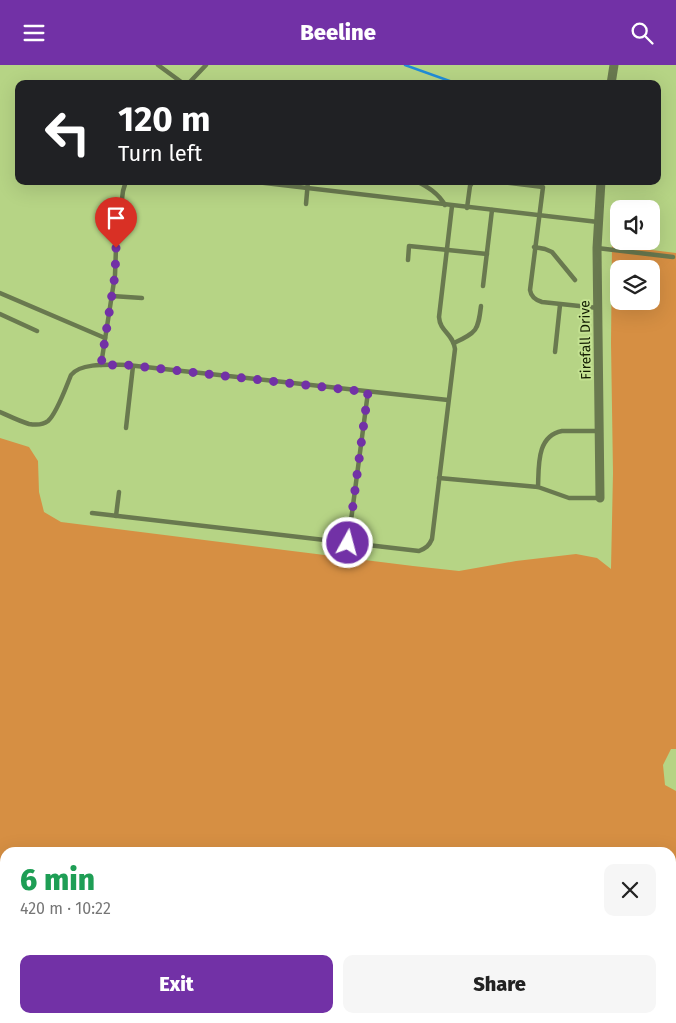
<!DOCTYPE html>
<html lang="en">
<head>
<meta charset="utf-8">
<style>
	:root { --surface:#fff; --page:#f6f6f6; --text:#222; --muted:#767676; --accent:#7231a6 }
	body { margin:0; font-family:"Fira Sans",sans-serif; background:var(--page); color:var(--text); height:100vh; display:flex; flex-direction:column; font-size:19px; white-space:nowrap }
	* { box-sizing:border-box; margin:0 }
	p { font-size:16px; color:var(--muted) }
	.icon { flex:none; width:28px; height:28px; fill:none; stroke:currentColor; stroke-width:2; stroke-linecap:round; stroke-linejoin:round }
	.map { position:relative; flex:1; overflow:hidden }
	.details { position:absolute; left:0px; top:782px; width:676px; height:176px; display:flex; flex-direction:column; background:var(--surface); border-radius:15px 15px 0 0; box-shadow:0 5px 20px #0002 }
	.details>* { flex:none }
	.top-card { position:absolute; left:15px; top:15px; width:646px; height:105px; border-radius:10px; box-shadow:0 5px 20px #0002; background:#202124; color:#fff; overflow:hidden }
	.fabs { position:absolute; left:610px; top:135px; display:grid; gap:10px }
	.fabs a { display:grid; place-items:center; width:50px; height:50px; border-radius:10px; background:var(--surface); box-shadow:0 5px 20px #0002; font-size:25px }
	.pin { position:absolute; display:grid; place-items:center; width:42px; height:42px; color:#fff; margin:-51px -21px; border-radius:50% 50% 50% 0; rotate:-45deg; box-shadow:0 0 5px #0007 }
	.pin .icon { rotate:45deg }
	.me { position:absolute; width:55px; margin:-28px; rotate:7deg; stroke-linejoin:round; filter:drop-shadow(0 0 4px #0008) }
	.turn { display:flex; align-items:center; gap:18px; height:105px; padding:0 20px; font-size:22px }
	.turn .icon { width:65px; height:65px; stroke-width:2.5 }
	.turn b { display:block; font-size:35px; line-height:42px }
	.round { display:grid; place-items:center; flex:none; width:52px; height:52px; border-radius:10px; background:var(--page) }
	.overview { display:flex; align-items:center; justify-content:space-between; height:85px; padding:0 20px }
	h1 { font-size:30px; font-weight:800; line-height:38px; color:#1e9e55 }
	.action { display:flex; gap:10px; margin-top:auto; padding:10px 20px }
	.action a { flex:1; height:58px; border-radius:10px; background:var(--accent); color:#fff; font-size:20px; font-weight:800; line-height:58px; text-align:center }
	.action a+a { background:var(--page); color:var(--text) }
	header { display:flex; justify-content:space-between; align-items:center; height:65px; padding:0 20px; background:var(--accent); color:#fff; font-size:22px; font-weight:800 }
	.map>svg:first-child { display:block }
</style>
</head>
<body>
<header><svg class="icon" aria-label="menu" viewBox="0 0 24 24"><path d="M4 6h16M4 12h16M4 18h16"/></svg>Beeline<svg class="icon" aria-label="search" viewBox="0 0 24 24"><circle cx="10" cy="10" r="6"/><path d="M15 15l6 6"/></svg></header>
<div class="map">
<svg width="676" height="958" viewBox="0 0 676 958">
	<rect width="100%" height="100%" fill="#b6d485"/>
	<g fill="#d68f43" fill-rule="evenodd">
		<path d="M 612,180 L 676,188 L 676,684 L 671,684 L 663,700 L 665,720 L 676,726 L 676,958 L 168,958 L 161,954 L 671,954 L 671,788 L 5,788 L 5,858 L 0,855 L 0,373 L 29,382 L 38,396 L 39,427 L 44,447 L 61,457 L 413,501 L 459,506 L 516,496 L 576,489 L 597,493 L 611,504 L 613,408 L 611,278 ZM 619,204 L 651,204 L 651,236 L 619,236 Z"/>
		<path d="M 0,873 L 5,876 L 5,954 L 140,954 L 147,958 L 0,958 Z"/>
	</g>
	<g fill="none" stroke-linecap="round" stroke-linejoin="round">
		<path stroke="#218dd8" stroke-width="2.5" d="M 405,0 L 458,19"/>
		<g stroke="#69794f" stroke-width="4.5">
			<path d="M 158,0 L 184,19"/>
			<path d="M 188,19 L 206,0"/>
			<path d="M 247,116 L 598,157"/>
			<path d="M 416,116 C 428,122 438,128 445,140"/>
			<path d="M 493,116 L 543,122 L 530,225 C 531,232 535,235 542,237 L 598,243"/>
			<path d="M 306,139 L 308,116"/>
			<path d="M 467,143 L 470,121 L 473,116"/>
			<path d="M 534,182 L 545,184 L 552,187 L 575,215"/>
			<path d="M 597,183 L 673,192"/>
			<path d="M 408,195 L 409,181 L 487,189"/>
			<path d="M 483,221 L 492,145"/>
			<path d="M 0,228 L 105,273"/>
			<path d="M 112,231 L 142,233"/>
			<path d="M 0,249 L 37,266"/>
			<path d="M 454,278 C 477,267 478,266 481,241"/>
			<path d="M 555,287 L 560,240"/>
			<path d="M 101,300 L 115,210 L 116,183 L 123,126 L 126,116"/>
			<path d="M 0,347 C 9,351 19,356 29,359 C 35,360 43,360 48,356 C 57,348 66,322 71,310 C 81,297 112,300 127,300 L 448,335"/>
			<path d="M 126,363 L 133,301"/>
			<path d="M 599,366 L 562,366 C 536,371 539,402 538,422 L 569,433 L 600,433"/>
			<path d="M 439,413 L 538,422"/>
			<path d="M 92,448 L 419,486 C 426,483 429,481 432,474 L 455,284 C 453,268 440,267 439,252 L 452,141"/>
			<path d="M 116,451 L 119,427"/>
			<path d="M 348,478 L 368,327"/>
		</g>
		<g stroke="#69794f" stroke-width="9">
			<path d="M 611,19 L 614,0"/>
			<path d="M 600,433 L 597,183 L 601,116"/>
		</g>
	</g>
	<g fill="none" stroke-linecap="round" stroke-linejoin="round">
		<path stroke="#7231a6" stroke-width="9" stroke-dasharray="0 16.2" d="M 116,183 L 115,210 L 101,300 L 127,300 L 368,327 L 348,478"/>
	</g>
	<g text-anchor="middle" stroke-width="4" stroke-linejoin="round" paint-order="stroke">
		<g font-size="14" fill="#121c00" stroke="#c3e191">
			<text transform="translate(585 275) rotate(-91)" y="5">Firefall Drive</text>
		</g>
	</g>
</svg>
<div class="fabs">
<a><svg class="icon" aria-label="sound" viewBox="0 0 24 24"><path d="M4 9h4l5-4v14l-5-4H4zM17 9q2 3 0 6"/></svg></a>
<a><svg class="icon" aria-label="layers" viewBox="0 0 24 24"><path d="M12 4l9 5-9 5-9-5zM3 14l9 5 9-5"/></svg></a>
</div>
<div class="pin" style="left:116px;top:183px;background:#d93025"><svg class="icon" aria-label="arrive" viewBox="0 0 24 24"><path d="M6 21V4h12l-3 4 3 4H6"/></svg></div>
<svg class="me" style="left:348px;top:478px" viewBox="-20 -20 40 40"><circle r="17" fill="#7231a6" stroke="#fff" stroke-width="3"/><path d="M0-11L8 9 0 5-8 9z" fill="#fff"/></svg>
<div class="top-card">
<div class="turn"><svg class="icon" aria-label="left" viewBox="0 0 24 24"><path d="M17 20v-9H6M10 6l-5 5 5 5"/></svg><div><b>120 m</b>Turn left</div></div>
</div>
<section class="details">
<div class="overview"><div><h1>6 min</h1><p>420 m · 10:22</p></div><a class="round"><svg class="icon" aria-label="close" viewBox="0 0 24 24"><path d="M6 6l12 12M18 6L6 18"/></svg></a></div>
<div class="action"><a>Exit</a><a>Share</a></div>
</section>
</div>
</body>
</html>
